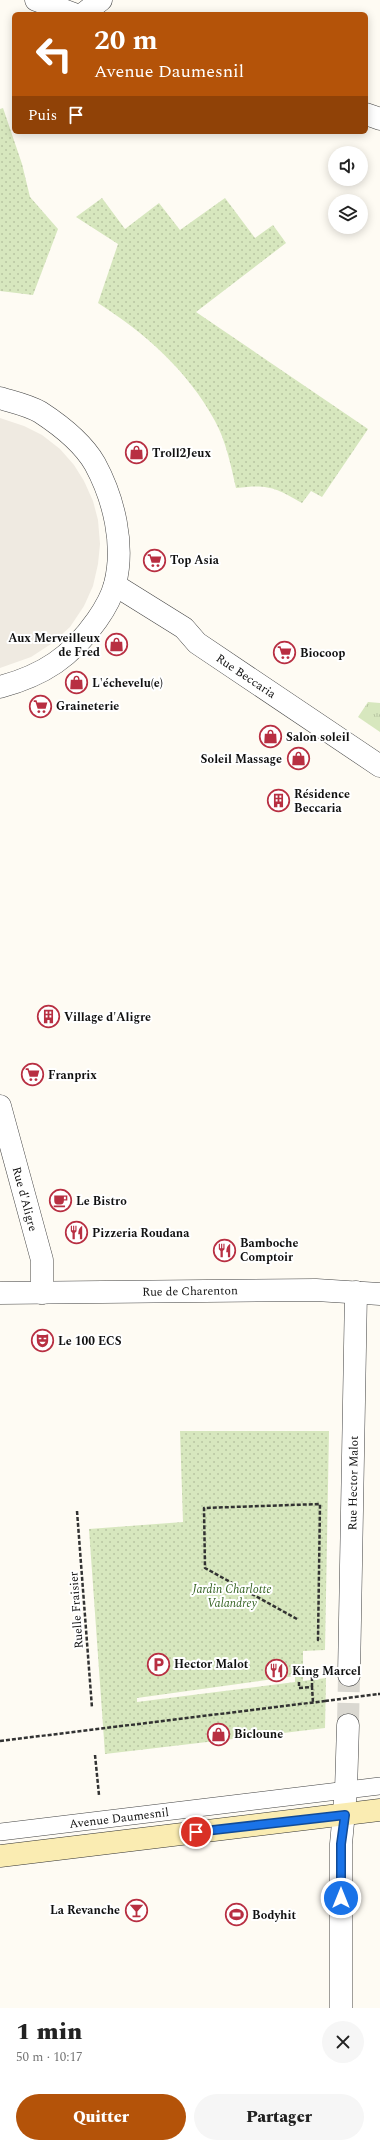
<!DOCTYPE html>
<html lang="fr">
<head>
<meta charset="utf-8">
<style>
	:root { --surface:#fff; --page:#f6f6f6; --text:#222; --muted:#767676; --accent:#b45309 }
	body { margin:0; font-family:Spectral,serif; background:var(--page); color:var(--text); height:100vh; display:flex; flex-direction:column; font-size:15px; white-space:nowrap }
	* { box-sizing:border-box; margin:0 }
	p { font-size:13px; color:var(--muted) }
	.icon { flex:none; width:22px; height:22px; fill:none; stroke:currentColor; stroke-width:2; stroke-linecap:round; stroke-linejoin:round }
	.map { position:relative; height:2008px; overflow:hidden }
	.panel { display:flex; flex-direction:column; background:var(--surface); flex:1 }
	.panel>* { flex:none }
	.banner { position:absolute; left:12px; top:12px; width:356px; height:122px; border-radius:6px; box-shadow:0 2px 10px #0003; background:#b45309; color:#fff; overflow:hidden }
	.buttons { position:absolute; left:328px; top:146px; display:grid; gap:8px }
	.buttons a { display:grid; place-items:center; width:40px; height:40px; border-radius:50%; background:var(--surface); box-shadow:0 2px 10px #0003; font-size:20px }
	.pin { position:absolute; display:grid; place-items:center; width:34px; height:34px; color:#fff; margin:-17px; border:2px solid #fff; border-radius:50%; box-shadow:0 1px 4px #0007 }
	.me { position:absolute; width:44px; margin:-22px; rotate:0deg; stroke-linejoin:round; filter:drop-shadow(0 0 3px #0008) }
	.turn { display:flex; align-items:center; gap:14px; height:84px; padding:0 16px; font-size:18px }
	.turn .icon { width:52px; height:52px; stroke-width:2.5 }
	.turn b { display:block; font-size:28px; line-height:34px }
	.then { display:flex; align-items:center; height:38px; padding:0 16px; background:#0003; gap:8px; font-size:15px }
	.round { display:grid; place-items:center; flex:none; width:42px; height:42px; border-radius:21px; background:var(--page) }
	.summary { display:flex; align-items:center; justify-content:space-between; height:68px; padding:0 16px }
	h1 { font-size:24px; font-weight:800; line-height:30px }
	.cta { display:flex; gap:8px; margin-top:auto; padding:8px 16px }
	.cta a { flex:1; height:46px; border-radius:24px; background:var(--accent); color:#fff; font-size:16px; font-weight:800; line-height:46px; text-align:center }
	.cta a+a { background:var(--page); color:var(--text) }
	.map>svg:first-child { display:block }
</style>
</head>
<body>
<div class="map">
<svg width="380" height="2008" viewBox="0 0 380 2008">
	<defs>
		<pattern id="grass-tufts" width="24" height="20" patternUnits="userSpaceOnUse"><rect width="24" height="20" fill="#d7e7be"/><path d="M3 7l-1-3M5 7V3M7 7l1-3M15 17l-1-3M17 17v-4M19 17l1-3" fill="none" stroke="#b8c5a2"/></pattern>
		<pattern id="park-dots" width="8" height="8" patternUnits="userSpaceOnUse"><rect width="8" height="8" fill="#d7e7be"/><path d="M2 2h.1M6 6h.1" fill="none" stroke="#b8c5a2" stroke-width="1.8" stroke-linecap="round"/></pattern>
	</defs>
	<rect width="100%" height="100%" fill="#fefbf3"/>
	<path fill="url(#grass-tufts)" d="M 368,702 L 380,703 L 380,732 L 358,717 Z"/>
	<g fill="url(#park-dots)" fill-rule="evenodd">
		<path d="M 3,108 L 22,164 L 30,197 L 58,229 L 33,295 L 0,291 L 0,109 Z"/>
		<path d="M 102,198 L 125,229 L 159,203 L 180,230 L 225,198 L 255,238 L 273,225 L 286,243 L 196,312 L 368,429 L 322,497 L 311,491 L 302,503 C 275,487 267,484 236,488 C 231,466 226,441 215,421 C 188,371 145,333 98,303 L 118,244 L 76,217 Z"/>
		<path d="M 180,1431 L 329,1431 L 325,1650 L 303,1651 L 303,1681 L 326,1678 L 325,1728 L 105,1754 L 89,1529 L 183,1522 ZM 295,1676 L 295,1682 L 137,1702 L 137,1698 Z"/>
	</g>
	<path fill="#efeae1" d="M 0,418 L 24,426 L 42,435 L 60,449 L 74,465 L 84,481 L 93,501 L 98,520 L 100,544 L 98,564 L 93,586 L 84,606 L 70,627 L 51,644 L 31,657 L 0,668 Z"/>
	<g fill="none" stroke-linecap="round" stroke-linejoin="round">
		<path stroke="#dad8d1" stroke-width="22" stroke-dasharray="22 11" stroke-linecap="butt" d="M 348,1725 L 349,1675"/>
		<defs>
			<path id="lane" d="M 0,1832 L 380,1786"/>
			<g id="street">
				<path d="M 36,0 L 74,14"/>
				<path d="M 83,14 L 101,0"/>
				<path d="M 366,114 L 380,119"/>
				<path d="M 0,398 C 13,402 28,405 40,412 C 60,425 83,443 95,464 C 114,499 125,545 115,584 C 112,596 104,610 97,620 C 71,657 44,675 0,687"/>
				<path d="M 115,585 L 184,628 L 197,643 L 380,766"/>
				<path d="M 0,1106 L 42,1260 L 42,1293"/>
				<path d="M 0,1293 L 316,1290 L 380,1294"/>
				<path d="M 349,1675 L 356,1292"/>
				<path d="M 341,2008 L 341,1844 L 346,1790 L 348,1725"/>
			</g>
			<path id="secondary" d="M 0,1856 L 380,1810"/>
		</defs>
		<use href="#lane" stroke="#434343" stroke-width="18"/>
		<use href="#street" stroke="#434343" stroke-width="23"/>
		<use href="#secondary" stroke="#323232" stroke-width="23"/>
		<g stroke="#323232" stroke-width="2.5" stroke-dasharray="4 2" stroke-linecap="butt">
			<path d="M 77,1511 L 92,1708"/>
			<path d="M 297,1619 L 205,1568 L 204,1508 L 320,1504 L 318,1640 L 321,1639"/>
			<path d="M 299,1682 L 299,1688 L 312,1687 L 313,1703"/>
			<path d="M 312,1687 L 312,1671"/>
			<path d="M 378,1694 L 380,1694"/>
			<path d="M 0,1741 L 325,1701"/>
			<path d="M 95,1755 L 99,1795"/>
		</g>
		<use href="#lane" stroke="#fff" stroke-width="17"/>
		<use href="#street" stroke="#fff" stroke-width="22"/>
		<use href="#secondary" stroke="#faecb2" stroke-width="22"/>
		<path stroke="#323232" stroke-width="2.5" stroke-dasharray="4 2" stroke-linecap="butt" d="M 325,1701 L 378,1694"/>
	</g>
	<g fill="none" stroke-linecap="round" stroke-linejoin="round">
		<defs>
			<path id="route" d="M 196,1832 L 345,1815 L 341,1844 L 341,1898"/>
		</defs>
		<use href="#route" stroke="#114b97" stroke-width="10"/>
		<use href="#route" stroke="#1a73e8" stroke-width="7"/>
	</g>
	<defs>
		<symbol id="shop-ring" viewBox="-11 -11 22 22"><circle r="9.5" fill="#fff" stroke="#b82f42" stroke-width="1.5"/><path d="M-5-2.5h2.3a2.7 3.5 0 0 1 5.4 0H5L5.5 6h-11ZM-1.5-2.5h3a1.5 2.3 0 0 0-3 0Z" fill="#b82f42"/></symbol>
		<symbol id="supermarket-ring" viewBox="-11 -11 22 22"><circle r="9.5" fill="#fff" stroke="#b82f42" stroke-width="1.5"/><path d="M-6-5.5h2.5l.6 2H6L4.5 2H-2.5L-4.4-4H-6ZM-1.5 3.2a1.3 1.3 0 1 0 .1 0ZM3 3.2a1.3 1.3 0 1 0 .1 0Z" fill="#b82f42"/></symbol>
		<symbol id="building-ring" viewBox="-11 -11 22 22"><circle r="9.5" fill="#fff" stroke="#b82f42" stroke-width="1.5"/><path d="M-4-6H4V6H1V3H-1V6H-4ZM-2.5-4.3h1.7v1.8h-1.7ZM.8-4.3h1.7v1.8H.8ZM-2.5-1h1.7V.8h-1.7ZM.8-1h1.7V.8H.8Z" fill="#b82f42"/></symbol>
		<symbol id="cafe-ring" viewBox="-11 -11 22 22"><circle r="9.5" fill="#fff" stroke="#b82f42" stroke-width="1.5"/><path d="M-5.5-4.5H6V0H3Q3 3.5 0 3.5H-2.5Q-5.5 3.5-5.5 0ZM3-3.2v2h1.7v-2ZM-6 4.5H4V6H-6Z" fill="#b82f42"/></symbol>
		<symbol id="restaurant-ring" viewBox="-11 -11 22 22"><circle r="9.5" fill="#fff" stroke="#b82f42" stroke-width="1.5"/><path d="M-5-6h1v4h1v-4h1v4h1v-4h1v5L-1.5 .5V6h-2V.5L-5-1ZM5-6V6H3V1.5H1.5Q1.5-4 5-6Z" fill="#b82f42"/></symbol>
		<symbol id="theatre-ring" viewBox="-11 -11 22 22"><circle r="9.5" fill="#fff" stroke="#b82f42" stroke-width="1.5"/><path d="M-5-5.5Q0-4 5-5.5V0Q5 5 0 6Q-5 5-5 0ZM-3.3-2.5H-1v1.5H-3.3ZM1-2.5H3.3v1.5H1ZM-2.8 1Q0 5.5 2.8 1Z" fill="#b82f42"/></symbol>
		<symbol id="parking-ring" viewBox="-11 -11 22 22"><circle r="9.5" fill="#fff" stroke="#b82f42" stroke-width="1.5"/><path d="M-3.5-5.5H1a3.5 3.5 0 0 1 0 7H-1V5.5H-3.5ZM-1-3.4V-.6H.8a1.4 1.4 0 0 0 0-2.8Z" fill="#b82f42"/></symbol>
		<symbol id="bar-ring" viewBox="-11 -11 22 22"><circle r="9.5" fill="#fff" stroke="#b82f42" stroke-width="1.5"/><path d="M-6-5H6L.8 .8V4.5H3.5V6h-7V4.5H-.8V.8Z" fill="#b82f42"/></symbol>
		<symbol id="stadium-ring" viewBox="-11 -11 22 22"><circle r="9.5" fill="#fff" stroke="#b82f42" stroke-width="1.5"/><path d="M0-5a6.5 5 0 1 0 0 10a6.5 5 0 1 0 0-10ZM-3.5-1.8h7v3.6h-7Z" fill="#b82f42"/></symbol>
	</defs>
	<g fill-rule="evenodd">
		<use href="#shop-ring" x="124" y="440" width="25" height="25"/>
		<use href="#supermarket-ring" x="142" y="548" width="25" height="25"/>
		<use href="#shop-ring" x="104" y="632" width="25" height="25"/>
		<use href="#supermarket-ring" x="272" y="640" width="25" height="25"/>
		<use href="#shop-ring" x="64" y="670" width="25" height="25"/>
		<use href="#supermarket-ring" x="28" y="694" width="25" height="25"/>
		<use href="#shop-ring" x="258" y="724" width="25" height="25"/>
		<use href="#shop-ring" x="286" y="746" width="25" height="25"/>
		<use href="#building-ring" x="266" y="788" width="25" height="25"/>
		<use href="#building-ring" x="36" y="1004" width="25" height="25"/>
		<use href="#supermarket-ring" x="20" y="1062" width="25" height="25"/>
		<use href="#cafe-ring" x="48" y="1188" width="25" height="25"/>
		<use href="#restaurant-ring" x="64" y="1220" width="25" height="25"/>
		<use href="#restaurant-ring" x="212" y="1238" width="25" height="25"/>
		<use href="#theatre-ring" x="30" y="1328" width="25" height="25"/>
		<use href="#parking-ring" x="146" y="1652" width="25" height="25"/>
		<use href="#restaurant-ring" x="264" y="1658" width="25" height="25"/>
		<use href="#shop-ring" x="206" y="1722" width="25" height="25"/>
		<use href="#bar-ring" x="124" y="1898" width="25" height="25"/>
		<use href="#stadium-ring" x="224" y="1902" width="25" height="25"/>
	</g>
	<g text-anchor="middle" stroke-width="4" stroke-linejoin="round" paint-order="stroke">
		<g font-size="12" font-weight="bold" fill="#101010" stroke="#fff" text-anchor="start">
			<text x="152" y="457">Troll2Jeux</text>
			<text x="170" y="564">Top Asia</text>
			<text x="100" y="642" text-anchor="end">Aux Merveilleux<tspan x="100" dy="14">de Fred</tspan></text>
			<text x="300" y="657">Biocoop</text>
			<text x="92" y="687">L'échevelu(e)</text>
			<text x="56" y="710">Graineterie</text>
			<text x="286" y="741">Salon soleil</text>
			<text x="282" y="763" text-anchor="end">Soleil Massage</text>
			<text x="294" y="798">Résidence<tspan x="294" dy="14">Beccaria</tspan></text>
			<text x="64" y="1021">Village d'Aligre</text>
			<text x="48" y="1079">Franprix</text>
			<text x="76" y="1205">Le Bistro</text>
			<text x="92" y="1237">Pizzeria Roudana</text>
			<text x="240" y="1247">Bamboche<tspan x="240" dy="14">Comptoir</tspan></text>
			<text x="58" y="1345">Le 100 ECS</text>
			<text x="174" y="1668">Hector Malot</text>
			<text x="292" y="1675">King Marcel</text>
			<text x="234" y="1738">Bicloune</text>
			<text x="120" y="1914" text-anchor="end">La Revanche</text>
			<text x="252" y="1919">Bodyhit</text>
		</g>
		<g font-size="12" fill="#101010" stroke="#fff">
			<text transform="translate(246 676) rotate(34)" y="4">Rue Beccaria</text>
			<text transform="translate(25 1199) rotate(75)" y="4">Rue d'Aligre</text>
			<text transform="translate(190 1291) rotate(-1)" y="4">Rue de Charenton</text>
			<text transform="translate(353 1483) rotate(-89)" y="4">Rue Hector Malot</text>
			<text transform="translate(76 1610) rotate(-94)" y="4">Ruelle Fraisier</text>
			<text transform="translate(119 1818) rotate(-7)" y="4">Avenue Daumesnil</text>
		</g>
		<g font-size="12" font-style="italic" fill="#366423" stroke="#fff">
			<text x="232" y="1593">Jardin Charlotte<tspan x="232" dy="14">Valandrey</tspan></text>
		</g>
	</g>
</svg>
<div class="buttons">
<a><svg class="icon" aria-label="sound" viewBox="0 0 24 24"><path d="M4 9h4l5-4v14l-5-4H4zM17 9q2 3 0 6"/></svg></a>
<a><svg class="icon" aria-label="layers" viewBox="0 0 24 24"><path d="M12 4l9 5-9 5-9-5zM3 14l9 5 9-5"/></svg></a>
</div>
<div class="pin" style="left:196px;top:1832px;background:#d93025"><svg class="icon" aria-label="arrive" viewBox="0 0 24 24"><path d="M6 21V4h12l-3 4 3 4H6"/></svg></div>
<svg class="me" style="left:341px;top:1898px" viewBox="-20 -20 40 40"><circle r="17" fill="#1a73e8" stroke="#fff" stroke-width="3"/><path d="M0-11L8 9 0 5-8 9z" fill="#fff"/></svg>
<div class="banner">
<div class="turn"><svg class="icon" aria-label="left" viewBox="0 0 24 24"><path d="M17 20v-9H6M10 6l-5 5 5 5"/></svg><div><b>20 m</b>Avenue Daumesnil</div></div>
<div class="then">Puis<svg class="icon" aria-label="arrive" viewBox="0 0 24 24"><path d="M6 21V4h12l-3 4 3 4H6"/></svg></div>
</div>
</div>
<section class="panel">
<div class="summary"><div><h1>1 min</h1><p>50 m · 10:17</p></div><a class="round"><svg class="icon" aria-label="close" viewBox="0 0 24 24"><path d="M6 6l12 12M18 6L6 18"/></svg></a></div>
<div class="cta"><a>Quitter</a><a>Partager</a></div>
</section>
</body>
</html>
